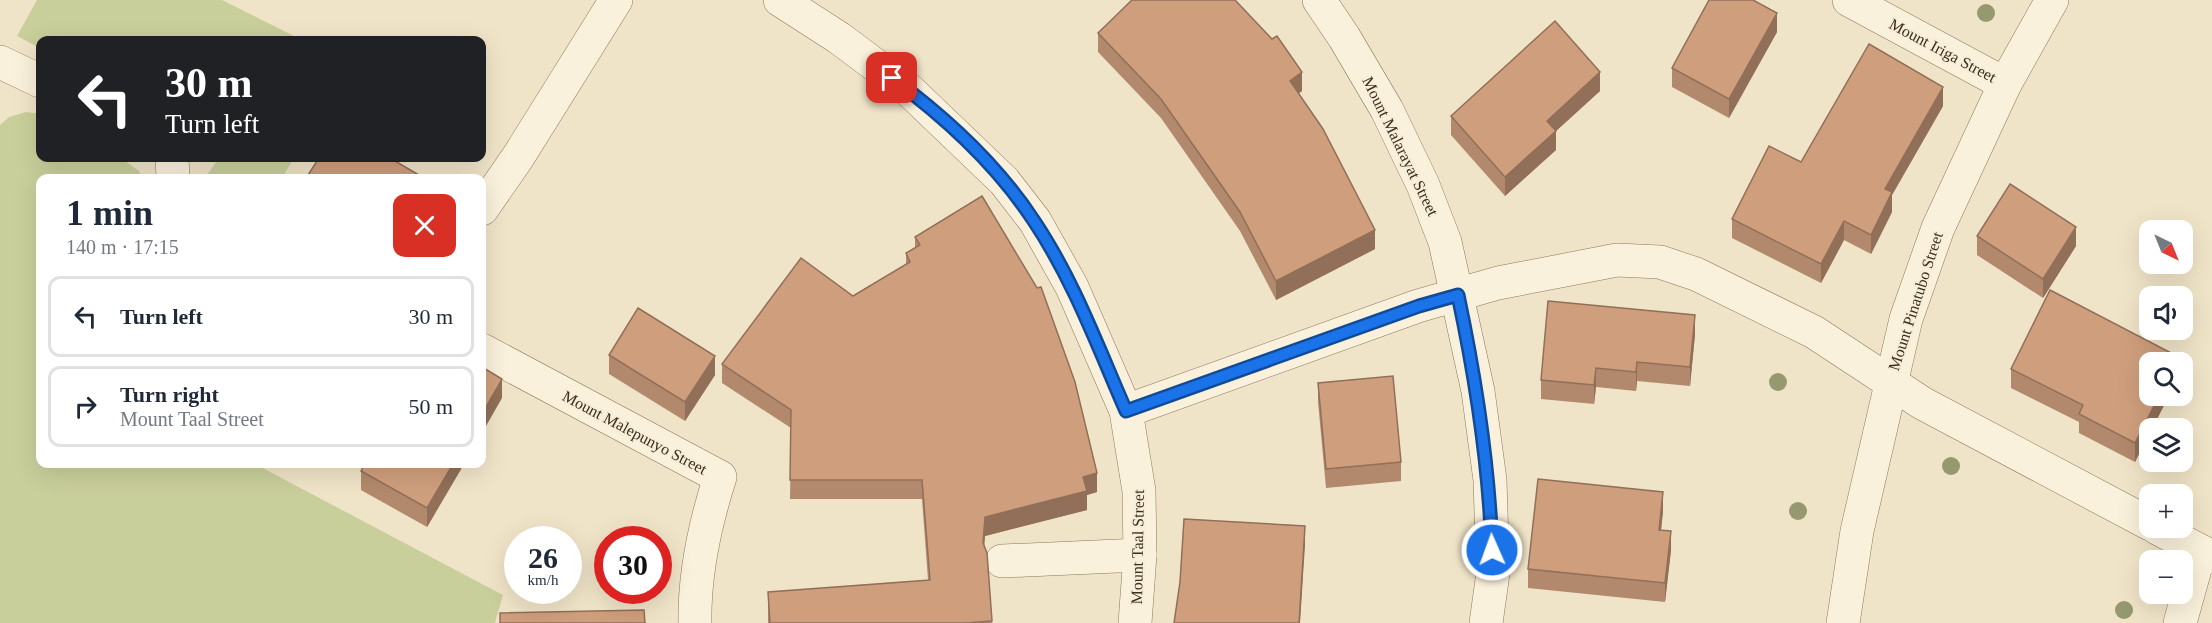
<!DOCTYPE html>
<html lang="en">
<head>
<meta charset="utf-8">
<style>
	:root { --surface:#fff; --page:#f2f2f3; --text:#1f2937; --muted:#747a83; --line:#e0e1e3 }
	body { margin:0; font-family:"Times New Roman",serif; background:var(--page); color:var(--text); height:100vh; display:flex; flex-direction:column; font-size:22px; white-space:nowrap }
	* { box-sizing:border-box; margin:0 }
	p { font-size:20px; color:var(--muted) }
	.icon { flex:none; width:33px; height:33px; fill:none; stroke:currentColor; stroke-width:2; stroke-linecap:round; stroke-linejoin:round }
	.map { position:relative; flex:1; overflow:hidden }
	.side { position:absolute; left:36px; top:174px; width:450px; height:294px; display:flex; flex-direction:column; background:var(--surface); border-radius:12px; box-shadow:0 6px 24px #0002 }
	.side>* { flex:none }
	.guide { position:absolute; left:36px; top:36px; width:450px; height:126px; border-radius:12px; box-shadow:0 6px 24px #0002; background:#202124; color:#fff; overflow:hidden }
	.needle { width:39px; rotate:137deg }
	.tools { position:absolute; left:2139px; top:220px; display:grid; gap:12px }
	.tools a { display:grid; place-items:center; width:54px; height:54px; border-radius:12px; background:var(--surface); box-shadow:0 6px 24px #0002; font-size:30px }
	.speed { position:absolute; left:504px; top:526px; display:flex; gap:12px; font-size:30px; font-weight:700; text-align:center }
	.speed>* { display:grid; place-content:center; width:78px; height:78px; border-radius:50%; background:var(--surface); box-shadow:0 6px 24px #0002; line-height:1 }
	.speed small { font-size:15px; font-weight:400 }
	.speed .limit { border:9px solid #d22; background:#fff; color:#111 }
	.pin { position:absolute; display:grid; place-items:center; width:51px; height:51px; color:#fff; margin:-26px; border-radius:12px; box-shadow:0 3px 9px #0006 }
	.me { position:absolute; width:66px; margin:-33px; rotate:358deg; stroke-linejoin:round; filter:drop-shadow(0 0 4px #0008) }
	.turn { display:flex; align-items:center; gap:21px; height:126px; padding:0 30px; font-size:27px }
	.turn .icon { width:78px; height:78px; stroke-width:2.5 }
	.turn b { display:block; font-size:42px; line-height:51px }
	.round { display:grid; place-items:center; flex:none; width:63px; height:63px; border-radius:12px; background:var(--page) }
	.summary { display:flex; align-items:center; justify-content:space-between; height:102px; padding:0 30px }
	h1 { font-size:36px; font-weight:800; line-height:45px }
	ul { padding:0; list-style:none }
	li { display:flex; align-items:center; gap:18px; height:81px; margin:0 12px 9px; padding:0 18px; border:3px solid var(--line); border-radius:12px }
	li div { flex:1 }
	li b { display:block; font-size:22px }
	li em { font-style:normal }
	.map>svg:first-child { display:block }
</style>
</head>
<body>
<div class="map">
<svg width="2212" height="623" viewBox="0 0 2212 623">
	<rect width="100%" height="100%" fill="#f0e4c8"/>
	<g fill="#c9cf9b">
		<path d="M 37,0 L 222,0 L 302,40 L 40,40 L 40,48 L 17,36 Z"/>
		<path d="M 26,112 L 40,114 L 40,158 L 121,158 L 139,171 L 142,178 L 40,178 L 40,464 L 255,464 L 503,595 L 495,623 L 0,623 L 0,125 L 9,117 Z"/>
		<path d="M 219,158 L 294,158 L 282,178 L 205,178 Z"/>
	</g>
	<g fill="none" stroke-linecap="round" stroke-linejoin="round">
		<defs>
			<g id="minor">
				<path d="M 780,0 L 839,38 L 910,91 L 1004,181 L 1035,221 L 1072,287 L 1126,411 L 1139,491 L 1140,555 L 1135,623"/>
				<path d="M 1319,0 L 1344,37 L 1387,110 L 1423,185 L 1445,242 L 1478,391 L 1490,480 L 1493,573 L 1486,623"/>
				<path d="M 1849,0 L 2005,84"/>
				<path d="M 0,62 L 40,81"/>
				<path d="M 172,158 L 173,178"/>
				<path d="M 482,209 L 518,157 L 616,0"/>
				<path d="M 482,350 L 720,477 C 705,524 694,573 695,623"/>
				<path d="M 1126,411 L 1418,306 L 1498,283 L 1617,260 L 1660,262 L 1696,274 L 1814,332 L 1922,403 L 2150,524"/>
				<path d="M 2157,528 L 2212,557"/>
				<path d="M 1002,561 L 1140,555"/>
				<path d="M 1843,623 L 1857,531 L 1906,319 L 1938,228 L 2005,84 L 2052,0"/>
				<path d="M 2180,623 L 2200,551"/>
			</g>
		</defs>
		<use href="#minor" stroke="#8d765c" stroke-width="34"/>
		<use href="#minor" stroke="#faf1dc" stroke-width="33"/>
	</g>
	<g fill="#96986f">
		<circle cx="1986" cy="13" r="9"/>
		<circle cx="1778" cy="382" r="9"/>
		<circle cx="1951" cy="466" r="9"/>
		<circle cx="1798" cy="511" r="9"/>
		<circle cx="2124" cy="610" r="9"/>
	</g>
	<g fill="#b2896c">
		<path d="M 1777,32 L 1729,118 L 1672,87 L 1672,68 Z"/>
		<path d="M 1098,33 L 1302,91 L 1298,93 L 1375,249 L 1276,300 L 1240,231 L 1161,118 L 1098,52 Z"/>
		<path d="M 1600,91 L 1556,131 L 1556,150 L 1505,196 L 1451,135 L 1451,116 Z"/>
		<path d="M 1943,106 L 1892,195 L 1892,212 L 1871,254 L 1844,240 L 1821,283 L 1732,238 L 1732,219 L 1801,162 Z"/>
		<path d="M 1977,236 L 2076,246 L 2043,298 L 1977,255 Z"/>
		<path d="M 915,237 L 1097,492 L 1087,495 L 1087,510 L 985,536 L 984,545 L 987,553 L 992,623 L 768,623 L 768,592 L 928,580 L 922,499 L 790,499 L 791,428 L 722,383 L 722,364 L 853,296 L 906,265 L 906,253 L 915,248 Z"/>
		<path d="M 1695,334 L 1690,386 L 1637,381 L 1636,391 L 1596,387 L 1594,404 L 1541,399 L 1541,380 Z"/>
		<path d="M 609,355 L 715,375 L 685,421 L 609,374 Z"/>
		<path d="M 2179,363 L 2135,462 L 2079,433 L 2079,422 L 2011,388 L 2011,369 Z"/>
		<path d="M 1318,383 L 1401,462 L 1401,481 L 1326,488 L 1318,402 Z"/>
		<path d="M 365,464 L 464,464 L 427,527 L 361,490 L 361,471 Z"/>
		<path d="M 1663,511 L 1661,530 L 1671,550 L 1665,602 L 1528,588 L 1528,569 Z"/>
	</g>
	<g fill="#916f58">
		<path d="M 1777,13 L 1777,32 L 1729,118 L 1729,99 Z"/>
		<path d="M 1302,72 L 1302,91 L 1290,100 L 1290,81 Z"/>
		<path d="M 1600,72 L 1600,91 L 1556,131 L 1556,150 L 1505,196 L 1505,177 L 1547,121 Z"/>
		<path d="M 1943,87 L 1943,106 L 1892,195 L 1892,212 L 1871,254 L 1871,235 L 1885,189 Z"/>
		<path d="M 1844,221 L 1844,240 L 1821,283 L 1821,264 Z"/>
		<path d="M 2076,227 L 2076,246 L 2043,298 L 2043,279 Z"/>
		<path d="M 1375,230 L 1375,249 L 1276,300 L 1276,281 Z"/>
		<path d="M 1695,315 L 1695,334 L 1690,386 L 1690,367 Z"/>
		<path d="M 715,356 L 715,375 L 685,421 L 685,402 Z"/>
		<path d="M 1637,362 L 1637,381 L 1636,391 L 1636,372 Z"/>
		<path d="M 1596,368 L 1596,387 L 1594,404 L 1594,385 Z"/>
		<path d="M 502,379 L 502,398 L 482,433 L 482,414 Z"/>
		<path d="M 2159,396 L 2169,396 L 2152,429 L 2150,429 L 2150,433 L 2135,462 L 2135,443 Z"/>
		<path d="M 453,464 L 464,464 L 427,527 L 427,508 Z"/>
		<path d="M 1097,473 L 1097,492 L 1087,495 L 1087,510 L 985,536 L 983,562 L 985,517 L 1083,477 Z"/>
		<path d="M 1663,492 L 1663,511 L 1659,549 L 1659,530 Z"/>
		<path d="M 1305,526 L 1305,545 L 1300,623 L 1299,623 Z"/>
		<path d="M 1671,531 L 1671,550 L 1665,602 L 1665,583 Z"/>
	</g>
	<g fill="#cf9f7d" stroke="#916f58" stroke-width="1.5">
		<path d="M 1132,0 L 1235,0 L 1272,39 L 1277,36 L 1302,72 L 1290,81 L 1323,129 L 1375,230 L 1276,281 L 1240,212 L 1161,99 L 1098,33 Z"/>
		<path d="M 1709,0 L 1753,0 L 1777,13 L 1729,99 L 1672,68 Z"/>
		<path d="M 1555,21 L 1600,72 L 1547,121 L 1556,131 L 1505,177 L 1451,116 Z"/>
		<path d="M 1869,44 L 1943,87 L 1885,189 L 1892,192 L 1871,235 L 1844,221 L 1821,264 L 1732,219 L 1769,146 L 1801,162 Z"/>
		<path d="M 319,158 L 390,158 L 419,175 L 417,178 L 306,178 Z"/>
		<path d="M 2010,184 L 2076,227 L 2043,279 L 1977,236 Z"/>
		<path d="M 982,196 L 1037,288 L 1041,287 L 1075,382 L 1097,473 L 1083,477 L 1087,491 L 985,517 L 983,543 L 987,553 L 992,621 L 966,623 L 770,623 L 768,592 L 930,580 L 922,480 L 790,480 L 791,410 L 722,364 L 801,258 L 853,296 L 910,262 L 906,253 L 920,245 L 915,237 Z"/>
		<path d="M 2050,290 L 2179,357 L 2176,363 L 2150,363 L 2150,396 L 2159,396 L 2135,443 L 2079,414 L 2083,405 L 2011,369 Z"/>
		<path d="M 1548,301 L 1695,315 L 1690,367 L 1637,362 L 1636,372 L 1596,368 L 1594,385 L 1541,380 Z"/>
		<path d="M 638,308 L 715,356 L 685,402 L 609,355 Z"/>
		<path d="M 482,367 L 502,379 L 482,414 Z"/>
		<path d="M 1393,376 L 1401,462 L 1326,469 L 1318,383 Z"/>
		<path d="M 365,464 L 453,464 L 427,508 L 361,471 Z"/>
		<path d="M 1538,479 L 1663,492 L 1659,530 L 1671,531 L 1665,583 L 1528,569 Z"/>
		<path d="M 1184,519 L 1305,526 L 1299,623 L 1174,623 L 1180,582 Z"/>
		<path d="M 644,610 L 645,623 L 500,623 L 500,613 Z"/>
	</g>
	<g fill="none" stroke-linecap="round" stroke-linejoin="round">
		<defs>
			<path id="route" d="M 892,78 C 945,117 998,166 1034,221 C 1073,279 1098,347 1126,411 L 1419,306 L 1458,295 C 1476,380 1489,463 1492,550"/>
		</defs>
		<use href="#route" stroke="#114b97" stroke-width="15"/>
		<use href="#route" stroke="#1a73e8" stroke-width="10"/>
	</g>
	<g text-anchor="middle" stroke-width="4.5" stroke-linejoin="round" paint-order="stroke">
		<g font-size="16" fill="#3d2e20" stroke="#f7eed8">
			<text transform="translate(1943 50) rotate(28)" y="6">Mount Iriga Street</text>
			<text transform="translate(1401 146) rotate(64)" y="6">Mount Malarayat Street</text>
			<text transform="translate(1915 301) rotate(-72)" y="6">Mount Pinatubo Street</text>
			<text transform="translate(635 432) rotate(28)" y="6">Mount Malepunyo Street</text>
			<text transform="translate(1137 547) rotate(-89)" y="6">Mount Taal Street</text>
		</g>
	</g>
</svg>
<div class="tools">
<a><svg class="needle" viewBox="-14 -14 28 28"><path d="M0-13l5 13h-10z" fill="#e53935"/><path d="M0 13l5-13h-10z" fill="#747a83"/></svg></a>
<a><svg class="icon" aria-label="sound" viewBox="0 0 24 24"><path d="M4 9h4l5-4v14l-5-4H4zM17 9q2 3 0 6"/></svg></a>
<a><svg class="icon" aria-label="search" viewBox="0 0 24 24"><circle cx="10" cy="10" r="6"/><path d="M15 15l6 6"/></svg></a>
<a><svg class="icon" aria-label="layers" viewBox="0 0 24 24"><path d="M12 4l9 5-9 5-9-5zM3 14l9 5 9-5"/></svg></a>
<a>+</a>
<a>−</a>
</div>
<div class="speed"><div>26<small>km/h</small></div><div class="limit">30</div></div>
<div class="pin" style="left:892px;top:78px;background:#d93025"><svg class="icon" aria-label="arrive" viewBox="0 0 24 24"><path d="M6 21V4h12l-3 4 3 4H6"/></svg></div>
<svg class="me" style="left:1492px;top:550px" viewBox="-20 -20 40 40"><circle r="17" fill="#1a73e8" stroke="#fff" stroke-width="3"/><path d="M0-11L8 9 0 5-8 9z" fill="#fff"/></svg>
<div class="guide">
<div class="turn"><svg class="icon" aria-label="left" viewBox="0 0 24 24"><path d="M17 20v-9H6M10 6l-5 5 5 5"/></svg><div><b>30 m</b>Turn left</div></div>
</div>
<section class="side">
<div class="summary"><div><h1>1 min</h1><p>140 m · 17:15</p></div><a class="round" style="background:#d93025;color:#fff"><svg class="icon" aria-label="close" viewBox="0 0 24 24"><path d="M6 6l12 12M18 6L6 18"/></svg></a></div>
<ul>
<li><svg class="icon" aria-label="left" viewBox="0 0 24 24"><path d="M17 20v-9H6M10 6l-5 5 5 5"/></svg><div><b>Turn left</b></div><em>30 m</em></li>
<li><svg class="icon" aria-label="right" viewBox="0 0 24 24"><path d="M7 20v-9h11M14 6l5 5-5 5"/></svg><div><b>Turn right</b><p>Mount Taal Street</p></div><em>50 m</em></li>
</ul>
</section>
</div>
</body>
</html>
